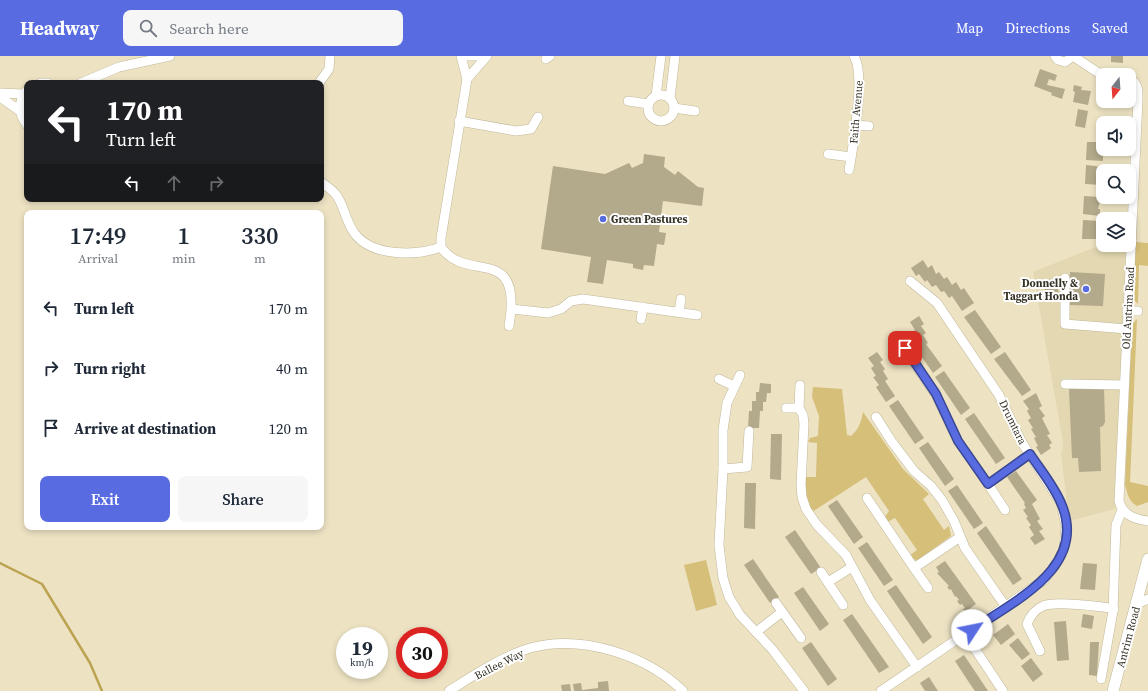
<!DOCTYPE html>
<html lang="en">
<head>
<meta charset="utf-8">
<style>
	:root { --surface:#fff; --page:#f6f6f7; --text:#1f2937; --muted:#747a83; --accent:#586be1 }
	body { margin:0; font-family:"Source Serif 4",serif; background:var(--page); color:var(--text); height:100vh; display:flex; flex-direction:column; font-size:15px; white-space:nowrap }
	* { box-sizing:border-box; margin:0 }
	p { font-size:13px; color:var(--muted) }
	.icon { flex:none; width:22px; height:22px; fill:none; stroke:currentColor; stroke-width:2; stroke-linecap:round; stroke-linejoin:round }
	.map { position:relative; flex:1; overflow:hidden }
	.details { position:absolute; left:24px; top:154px; width:300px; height:320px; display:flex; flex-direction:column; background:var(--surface); border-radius:8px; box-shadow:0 2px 6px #0003 }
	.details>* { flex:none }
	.banner { position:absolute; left:24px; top:24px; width:300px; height:122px; border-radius:8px; box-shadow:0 2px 6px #0003; background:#202124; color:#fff; overflow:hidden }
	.needle { width:26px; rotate:197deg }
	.controls { position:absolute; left:1096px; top:12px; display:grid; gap:8px }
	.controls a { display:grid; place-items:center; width:40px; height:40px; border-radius:8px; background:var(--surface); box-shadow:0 2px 6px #0003; font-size:20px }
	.speed { position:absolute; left:336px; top:571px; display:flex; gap:8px; font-size:20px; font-weight:700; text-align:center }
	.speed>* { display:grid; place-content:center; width:52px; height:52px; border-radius:50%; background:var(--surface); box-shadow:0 2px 6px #0003; line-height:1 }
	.speed small { font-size:10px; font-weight:400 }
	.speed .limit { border:6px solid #d22; background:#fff; color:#111 }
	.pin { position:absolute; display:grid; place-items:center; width:34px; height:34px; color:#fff; margin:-17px; border-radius:8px; box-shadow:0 2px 6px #0006 }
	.me { position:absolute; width:44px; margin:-22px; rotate:56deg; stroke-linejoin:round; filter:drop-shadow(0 0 3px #0008) }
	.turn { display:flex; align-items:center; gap:14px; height:84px; padding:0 16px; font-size:18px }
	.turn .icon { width:52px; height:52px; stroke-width:2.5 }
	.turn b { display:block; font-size:28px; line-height:34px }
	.lanes { display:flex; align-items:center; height:38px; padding:0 16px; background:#0003; justify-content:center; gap:20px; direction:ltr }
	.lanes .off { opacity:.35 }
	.eta { display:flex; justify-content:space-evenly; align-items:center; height:68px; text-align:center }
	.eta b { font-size:24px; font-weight:600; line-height:28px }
	.button { display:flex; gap:8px; margin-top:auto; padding:8px 16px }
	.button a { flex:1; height:46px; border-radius:8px; background:var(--accent); color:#fff; font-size:16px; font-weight:600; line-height:46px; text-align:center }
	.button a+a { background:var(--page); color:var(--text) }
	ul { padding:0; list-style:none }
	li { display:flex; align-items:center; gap:12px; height:60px; padding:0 16px }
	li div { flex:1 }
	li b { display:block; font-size:15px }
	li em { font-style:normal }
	header { display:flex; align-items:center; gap:24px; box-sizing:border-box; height:56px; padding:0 20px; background:var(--accent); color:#fff }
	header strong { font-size:19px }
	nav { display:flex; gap:22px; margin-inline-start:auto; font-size:14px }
	.search { width:280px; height:36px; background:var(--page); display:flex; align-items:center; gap:10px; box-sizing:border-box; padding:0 14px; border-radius:8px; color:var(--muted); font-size:15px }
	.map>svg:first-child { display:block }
</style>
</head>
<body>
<header>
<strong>Headway</strong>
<div class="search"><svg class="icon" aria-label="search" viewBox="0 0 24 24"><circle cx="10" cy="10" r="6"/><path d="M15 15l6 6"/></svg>Search here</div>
<nav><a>Map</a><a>Directions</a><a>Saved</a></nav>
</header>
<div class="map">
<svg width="1148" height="635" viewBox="0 0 1148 635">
	<rect width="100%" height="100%" fill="#ede3c3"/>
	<path fill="#e3d8b1" d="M 1103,188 L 1126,189 L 1115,453 L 1069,465 L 1061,397 L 1063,392 L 1062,381 L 1033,216 Z"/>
	<g fill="#d5bf79">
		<path d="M 1135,186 L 1148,187 L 1148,210 L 1139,209 L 1138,248 L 1133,243 Z"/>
		<path d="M 1137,263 L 1130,426 L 1148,430 L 1148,446 L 1137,450 C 1128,445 1128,438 1125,429 L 1132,268 Z"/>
		<path d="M 813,331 L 842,333 L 847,379 L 851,380 C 859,373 861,366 863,356 L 903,413 L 929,438 L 923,443 L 944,474 L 949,470 L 951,480 L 918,504 L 912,503 L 909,500 L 917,494 L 895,462 L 886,467 L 884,462 L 889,455 L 866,421 L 812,456 L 805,439 L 805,421 L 816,421 L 817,387 L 808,386 L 810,382 L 818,380 L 819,360 L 812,341 Z"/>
		<path d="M 706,504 L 717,549 L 696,555 L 684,509 Z"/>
	</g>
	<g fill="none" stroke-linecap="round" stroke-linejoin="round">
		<path stroke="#bca351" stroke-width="2.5" d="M 0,507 L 42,528 L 90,607 L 102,635"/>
	</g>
	<g fill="#b3a98b">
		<path d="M 1111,0 L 1123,0 L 1123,7 L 1111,6 Z"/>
		<path d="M 1040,13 L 1057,19 L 1055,25 L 1049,23 L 1047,29 L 1065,33 L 1062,43 L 1051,39 L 1052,37 L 1034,30 Z"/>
		<path d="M 1074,29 L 1082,31 L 1081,34 L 1091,35 L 1088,49 L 1073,46 L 1075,36 L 1073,35 Z"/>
		<path d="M 1078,53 L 1088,55 L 1085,72 L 1075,70 Z"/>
		<path d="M 1087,86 L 1103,86 L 1101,98 L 1103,98 L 1103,105 L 1086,104 Z"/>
		<path d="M 644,98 L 665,101 L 664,111 L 675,119 L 678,115 L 698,131 L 704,132 L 702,150 L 663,145 L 659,176 L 666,177 L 664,189 L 657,188 L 654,210 L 644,209 L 643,214 L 633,212 L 633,208 L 607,204 L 603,228 L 587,226 L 591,201 L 541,193 L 553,110 L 605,118 L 629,107 L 632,112 L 643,107 Z"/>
		<path d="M 1086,109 L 1103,111 L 1100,122 L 1102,122 L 1102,129 L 1085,128 Z"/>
		<path d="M 1084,140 L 1101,141 L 1098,153 L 1100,153 L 1100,160 L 1083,158 Z"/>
		<path d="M 1083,164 L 1100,165 L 1100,171 L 1098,171 L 1099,183 L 1082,183 Z"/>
		<path d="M 923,204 L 928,212 L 932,209 L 936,218 L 939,216 L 944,223 L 947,221 L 952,229 L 956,226 L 961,234 L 964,232 L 974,247 L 962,255 L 952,240 L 949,242 L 944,235 L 941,236 L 936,229 L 932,231 L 927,224 L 925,226 L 919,218 L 916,220 L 911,212 Z"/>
		<path d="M 1070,216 L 1105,218 L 1103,250 L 1068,249 Z"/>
		<path d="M 1055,222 L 1060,242 L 1047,245 L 1043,225 Z"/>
		<path d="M 975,254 L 1001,291 L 991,298 L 964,261 Z"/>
		<path d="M 919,260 L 924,268 L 921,270 L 926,277 L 923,279 L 928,287 L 926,288 L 942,310 L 933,317 L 917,294 L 919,293 L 914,286 L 917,283 L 912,276 L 915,274 L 910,266 Z"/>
		<path d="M 877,296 L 883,304 L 880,306 L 885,313 L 883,315 L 888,323 L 885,325 L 895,340 L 886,346 L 876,331 L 879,329 L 873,321 L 876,320 L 871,312 L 874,310 L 868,302 Z"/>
		<path d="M 1005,296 L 1031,334 L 1022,340 L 994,303 Z"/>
		<path d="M 944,315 L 970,352 L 961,359 L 935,321 Z"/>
		<path d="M 760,327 L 771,328 L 771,337 L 767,337 L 766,346 L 763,346 L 763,355 L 760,355 L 759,372 L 748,372 L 749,355 L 752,355 L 752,345 L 756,345 L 756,336 L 759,336 Z"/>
		<path d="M 1104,332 L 1105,366 L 1103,370 L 1100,371 L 1101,415 L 1079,416 L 1078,402 L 1072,402 L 1069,333 Z"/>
		<path d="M 1036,337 L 1042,350 L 1039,352 L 1045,360 L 1042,362 L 1050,378 L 1047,379 L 1052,387 L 1049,389 L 1051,392 L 1041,399 L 1036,391 L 1038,390 L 1034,382 L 1036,381 L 1031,373 L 1033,372 L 1028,364 L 1031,362 L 1027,355 L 1029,353 L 1023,345 Z"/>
		<path d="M 898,344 L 924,382 L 915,388 L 889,350 Z"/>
		<path d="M 974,357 L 1005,402 L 996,408 L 965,363 Z"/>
		<path d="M 771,378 L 782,378 L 781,424 L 770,423 Z"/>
		<path d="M 928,386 L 954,423 L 945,430 L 919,392 Z"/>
		<path d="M 1016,415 L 1037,444 L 1032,448 L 1040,463 L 1037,465 L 1043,473 L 1039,475 L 1045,483 L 1035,489 L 1030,482 L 1034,479 L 1029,471 L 1031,469 L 1026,462 L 1028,461 L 1023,454 L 1026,452 L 1024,448 L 1025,447 L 1007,421 Z"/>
		<path d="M 745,427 L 756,427 L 755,473 L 744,472 Z"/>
		<path d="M 957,429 L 983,467 L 974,473 L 948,435 Z"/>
		<path d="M 837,444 L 863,481 L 854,488 L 828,450 Z"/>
		<path d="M 986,470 L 1022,523 L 1013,529 L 977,477 Z"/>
		<path d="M 795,474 L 821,512 L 811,518 L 785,481 Z"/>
		<path d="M 867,486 L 893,524 L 884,530 L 858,492 Z"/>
		<path d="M 753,503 L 779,541 L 770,547 L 744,509 Z"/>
		<path d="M 945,505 L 976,548 L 965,556 L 963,553 L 965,552 L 962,548 L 960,549 L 957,545 L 959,544 L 956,540 L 955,541 L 951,533 L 950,534 L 947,531 L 949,530 L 937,517 L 939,516 L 936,511 Z"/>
		<path d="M 1083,507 L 1097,508 L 1095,534 L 1080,533 Z"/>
		<path d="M 896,529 L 932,581 L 923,588 L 887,535 Z"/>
		<path d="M 803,531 L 829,568 L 820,575 L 794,537 Z"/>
		<path d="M 852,558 L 889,611 L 879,617 L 843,564 Z"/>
		<path d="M 1083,558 L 1094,560 L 1092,573 L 1081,571 Z"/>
		<path d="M 1066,565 L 1069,604 L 1057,605 L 1054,566 Z"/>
		<path d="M 1008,568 L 1015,578 L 1001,589 L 993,579 Z"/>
		<path d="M 1018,582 L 1030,598 L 1022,604 L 1009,589 Z"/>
		<path d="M 811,586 L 837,623 L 828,630 L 802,592 Z"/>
		<path d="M 1090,586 L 1099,586 L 1097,620 L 1089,619 Z"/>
		<path d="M 964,599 L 988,635 L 975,635 L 970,628 L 955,605 Z"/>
		<path d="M 1031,602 L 1043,618 L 1033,626 L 1021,610 Z"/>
		<path d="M 929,621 L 934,629 L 938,635 L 925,635 L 920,627 Z"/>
		<path d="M 608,625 L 609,635 L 574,635 L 573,628 L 581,627 L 582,634 L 598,632 L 598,626 Z"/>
		<path d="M 570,628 L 571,635 L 562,635 L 561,629 Z"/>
	</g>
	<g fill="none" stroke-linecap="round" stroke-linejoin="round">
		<defs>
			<g id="minor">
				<path d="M 461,0 L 467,23 L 441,182 L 441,191 C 467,229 523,185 509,270"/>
				<path d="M 468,0 L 483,0"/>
				<path d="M 1055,0 L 1058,4 L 1065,6 L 1073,0"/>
				<path d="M 1073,0 L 1103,20"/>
				<path d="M 546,3 L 550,0"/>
				<path d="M 467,23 L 487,0"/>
				<path d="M 1129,24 C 1139,26 1138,35 1138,44 L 1119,445 C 1123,459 1134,463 1148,465"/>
				<path d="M 41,27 L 48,27"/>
				<path d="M 81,27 L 119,11 L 170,0"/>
				<path d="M 319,27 L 329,13 L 330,0"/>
				<path d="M 27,34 C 18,45 18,58 27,69"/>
				<path d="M 0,37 L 23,38"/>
				<circle cx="661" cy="52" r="13"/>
				<path d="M 656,40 L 661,0"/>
				<path d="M 0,41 L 20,55"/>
				<path d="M 670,42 L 675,0"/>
				<path d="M 628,45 L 649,48"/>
				<path d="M 674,52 L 695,55"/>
				<path d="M 459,65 L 516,75 L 531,73 L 538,61"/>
				<path d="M 856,69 L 869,70"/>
				<path d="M 828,98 L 851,101"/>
				<path d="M 849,114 C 853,90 866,19 854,0"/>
				<path d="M 321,126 C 326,130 333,134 337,140 C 345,152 346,167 355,178 C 373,201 417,200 441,191"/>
				<path d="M 1065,222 L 1065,268 L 1127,273"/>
				<path d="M 512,253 L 548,257 L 561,253 L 571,245 L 583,243 L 697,259"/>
				<path d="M 1127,255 L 1138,255"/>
				<path d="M 679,256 L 681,243"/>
				<path d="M 641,263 L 643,251"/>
				<path d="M 903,283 L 908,298 L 936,339 L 958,385 L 988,428 L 1030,398"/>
				<path d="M 740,319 L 727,347 L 723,374 L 723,413 L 719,489 L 723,522 L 729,541 L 740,559 L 772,593 L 804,635"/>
				<path d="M 719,323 L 734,330"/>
				<path d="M 1065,328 L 1124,329"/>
				<path d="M 800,329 L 799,352 L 803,359 L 804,368 L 801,429 L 802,441 L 806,453 L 817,469 L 846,499 L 870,544 L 917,611"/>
				<path d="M 786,352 L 799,352"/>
				<path d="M 876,361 L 892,386 L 914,415 L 931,430 L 942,444 L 954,465 L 965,492 L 1006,551"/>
				<path d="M 723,413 L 747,411 L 749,375"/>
				<path d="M 988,428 L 1005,454"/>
				<path d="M 867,442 L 914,512"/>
				<path d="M 821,516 L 843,549"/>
				<path d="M 828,526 L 852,511"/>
				<path d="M 928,532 L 914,512 L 960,481"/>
				<path d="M 776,547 L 801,582"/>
				<path d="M 1137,548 L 1148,543"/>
				<path d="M 756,576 L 782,556"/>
				<path d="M 965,578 L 1003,635"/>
				<path d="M 1040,595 L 1027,568 C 1030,560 1034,554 1043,550 C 1053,545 1101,550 1114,553"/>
				<path d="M 1101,623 L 1113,555 L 1116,469 L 1122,454"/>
				<path d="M 449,635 C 474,619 501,601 530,592 C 582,578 646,599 683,635"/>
				<path d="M 881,635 L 1044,524 L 1055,510 L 1064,493 L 1066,470 L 1061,447 L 1021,385 L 999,339 L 937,247 L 910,225"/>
			</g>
			<path id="major" d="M 1113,635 L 1148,503"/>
		</defs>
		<use href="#minor" stroke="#c0b799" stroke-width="10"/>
		<use href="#major" stroke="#c0b799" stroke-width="12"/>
		<use href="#minor" stroke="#fff" stroke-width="9"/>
		<use href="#major" stroke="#fff" stroke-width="11"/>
	</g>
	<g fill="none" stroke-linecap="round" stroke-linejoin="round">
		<defs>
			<path id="route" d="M 905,292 L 936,338 L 958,385 L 988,428 L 1030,398 C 1040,413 1054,430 1061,447 C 1089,511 1014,545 972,574"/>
		</defs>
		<use href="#route" stroke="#394692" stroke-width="10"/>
		<use href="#route" stroke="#586be1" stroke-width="7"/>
	</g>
	<g fill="#586be1" stroke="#fff" stroke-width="1.5">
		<circle cx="603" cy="163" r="4"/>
		<circle cx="1086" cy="233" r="4"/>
	</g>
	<g text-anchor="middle" stroke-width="4" stroke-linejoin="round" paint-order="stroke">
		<g font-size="11" fill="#363226" stroke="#fff">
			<text transform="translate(856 56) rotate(-85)" y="4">Faith Avenue</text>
			<text transform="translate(1128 252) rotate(-87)" y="4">Old Antrim Road</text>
			<text transform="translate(1013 366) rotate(64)" y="4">Drumtara</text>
			<text transform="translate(1128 581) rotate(-75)" y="4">Antrim Road</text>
			<text transform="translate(499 608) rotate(-27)" y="4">Ballee Way</text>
		</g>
		<g font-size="11" font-weight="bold" fill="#363226" stroke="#fff" text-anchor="start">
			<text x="611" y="167">Green Pastures</text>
			<text x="1078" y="231" text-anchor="end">Donnelly &amp;<tspan x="1078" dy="13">Taggart Honda</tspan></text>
		</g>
	</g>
</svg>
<div class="controls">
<a><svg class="needle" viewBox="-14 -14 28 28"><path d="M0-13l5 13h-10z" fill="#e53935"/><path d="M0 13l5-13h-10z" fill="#747a83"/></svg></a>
<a><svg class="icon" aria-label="sound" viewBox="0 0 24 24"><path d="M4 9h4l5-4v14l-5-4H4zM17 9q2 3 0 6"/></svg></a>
<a><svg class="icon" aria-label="search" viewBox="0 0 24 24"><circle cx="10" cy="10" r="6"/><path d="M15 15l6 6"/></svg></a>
<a><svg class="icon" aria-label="layers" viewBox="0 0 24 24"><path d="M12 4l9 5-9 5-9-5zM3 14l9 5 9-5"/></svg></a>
</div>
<div class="speed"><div>19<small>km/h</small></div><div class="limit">30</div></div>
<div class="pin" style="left:905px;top:292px;background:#d93025"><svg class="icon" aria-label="arrive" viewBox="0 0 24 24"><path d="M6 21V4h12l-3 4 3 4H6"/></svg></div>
<svg class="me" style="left:972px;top:574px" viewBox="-20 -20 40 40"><circle r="19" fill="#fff"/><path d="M0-13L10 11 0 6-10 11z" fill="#586be1"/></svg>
<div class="banner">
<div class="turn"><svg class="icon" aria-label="left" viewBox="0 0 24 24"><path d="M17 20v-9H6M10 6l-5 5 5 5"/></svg><div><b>170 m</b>Turn left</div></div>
<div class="lanes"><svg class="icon" aria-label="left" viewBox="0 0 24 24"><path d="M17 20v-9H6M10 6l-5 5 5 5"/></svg><svg class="icon off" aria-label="ahead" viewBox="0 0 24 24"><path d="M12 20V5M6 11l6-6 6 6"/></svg><svg class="icon off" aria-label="right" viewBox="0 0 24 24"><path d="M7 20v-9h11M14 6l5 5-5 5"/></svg></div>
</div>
<section class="details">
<div class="eta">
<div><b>17:49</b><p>Arrival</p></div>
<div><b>1</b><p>min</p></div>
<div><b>330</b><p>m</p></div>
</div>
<ul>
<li><svg class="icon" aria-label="left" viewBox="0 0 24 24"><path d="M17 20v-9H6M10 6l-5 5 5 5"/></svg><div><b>Turn left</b></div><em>170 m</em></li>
<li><svg class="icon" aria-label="right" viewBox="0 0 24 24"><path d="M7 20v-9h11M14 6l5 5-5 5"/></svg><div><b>Turn right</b></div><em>40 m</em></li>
<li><svg class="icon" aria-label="arrive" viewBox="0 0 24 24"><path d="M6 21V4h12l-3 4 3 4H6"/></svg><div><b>Arrive at destination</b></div><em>120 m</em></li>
</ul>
<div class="button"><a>Exit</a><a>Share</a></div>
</section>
</div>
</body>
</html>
